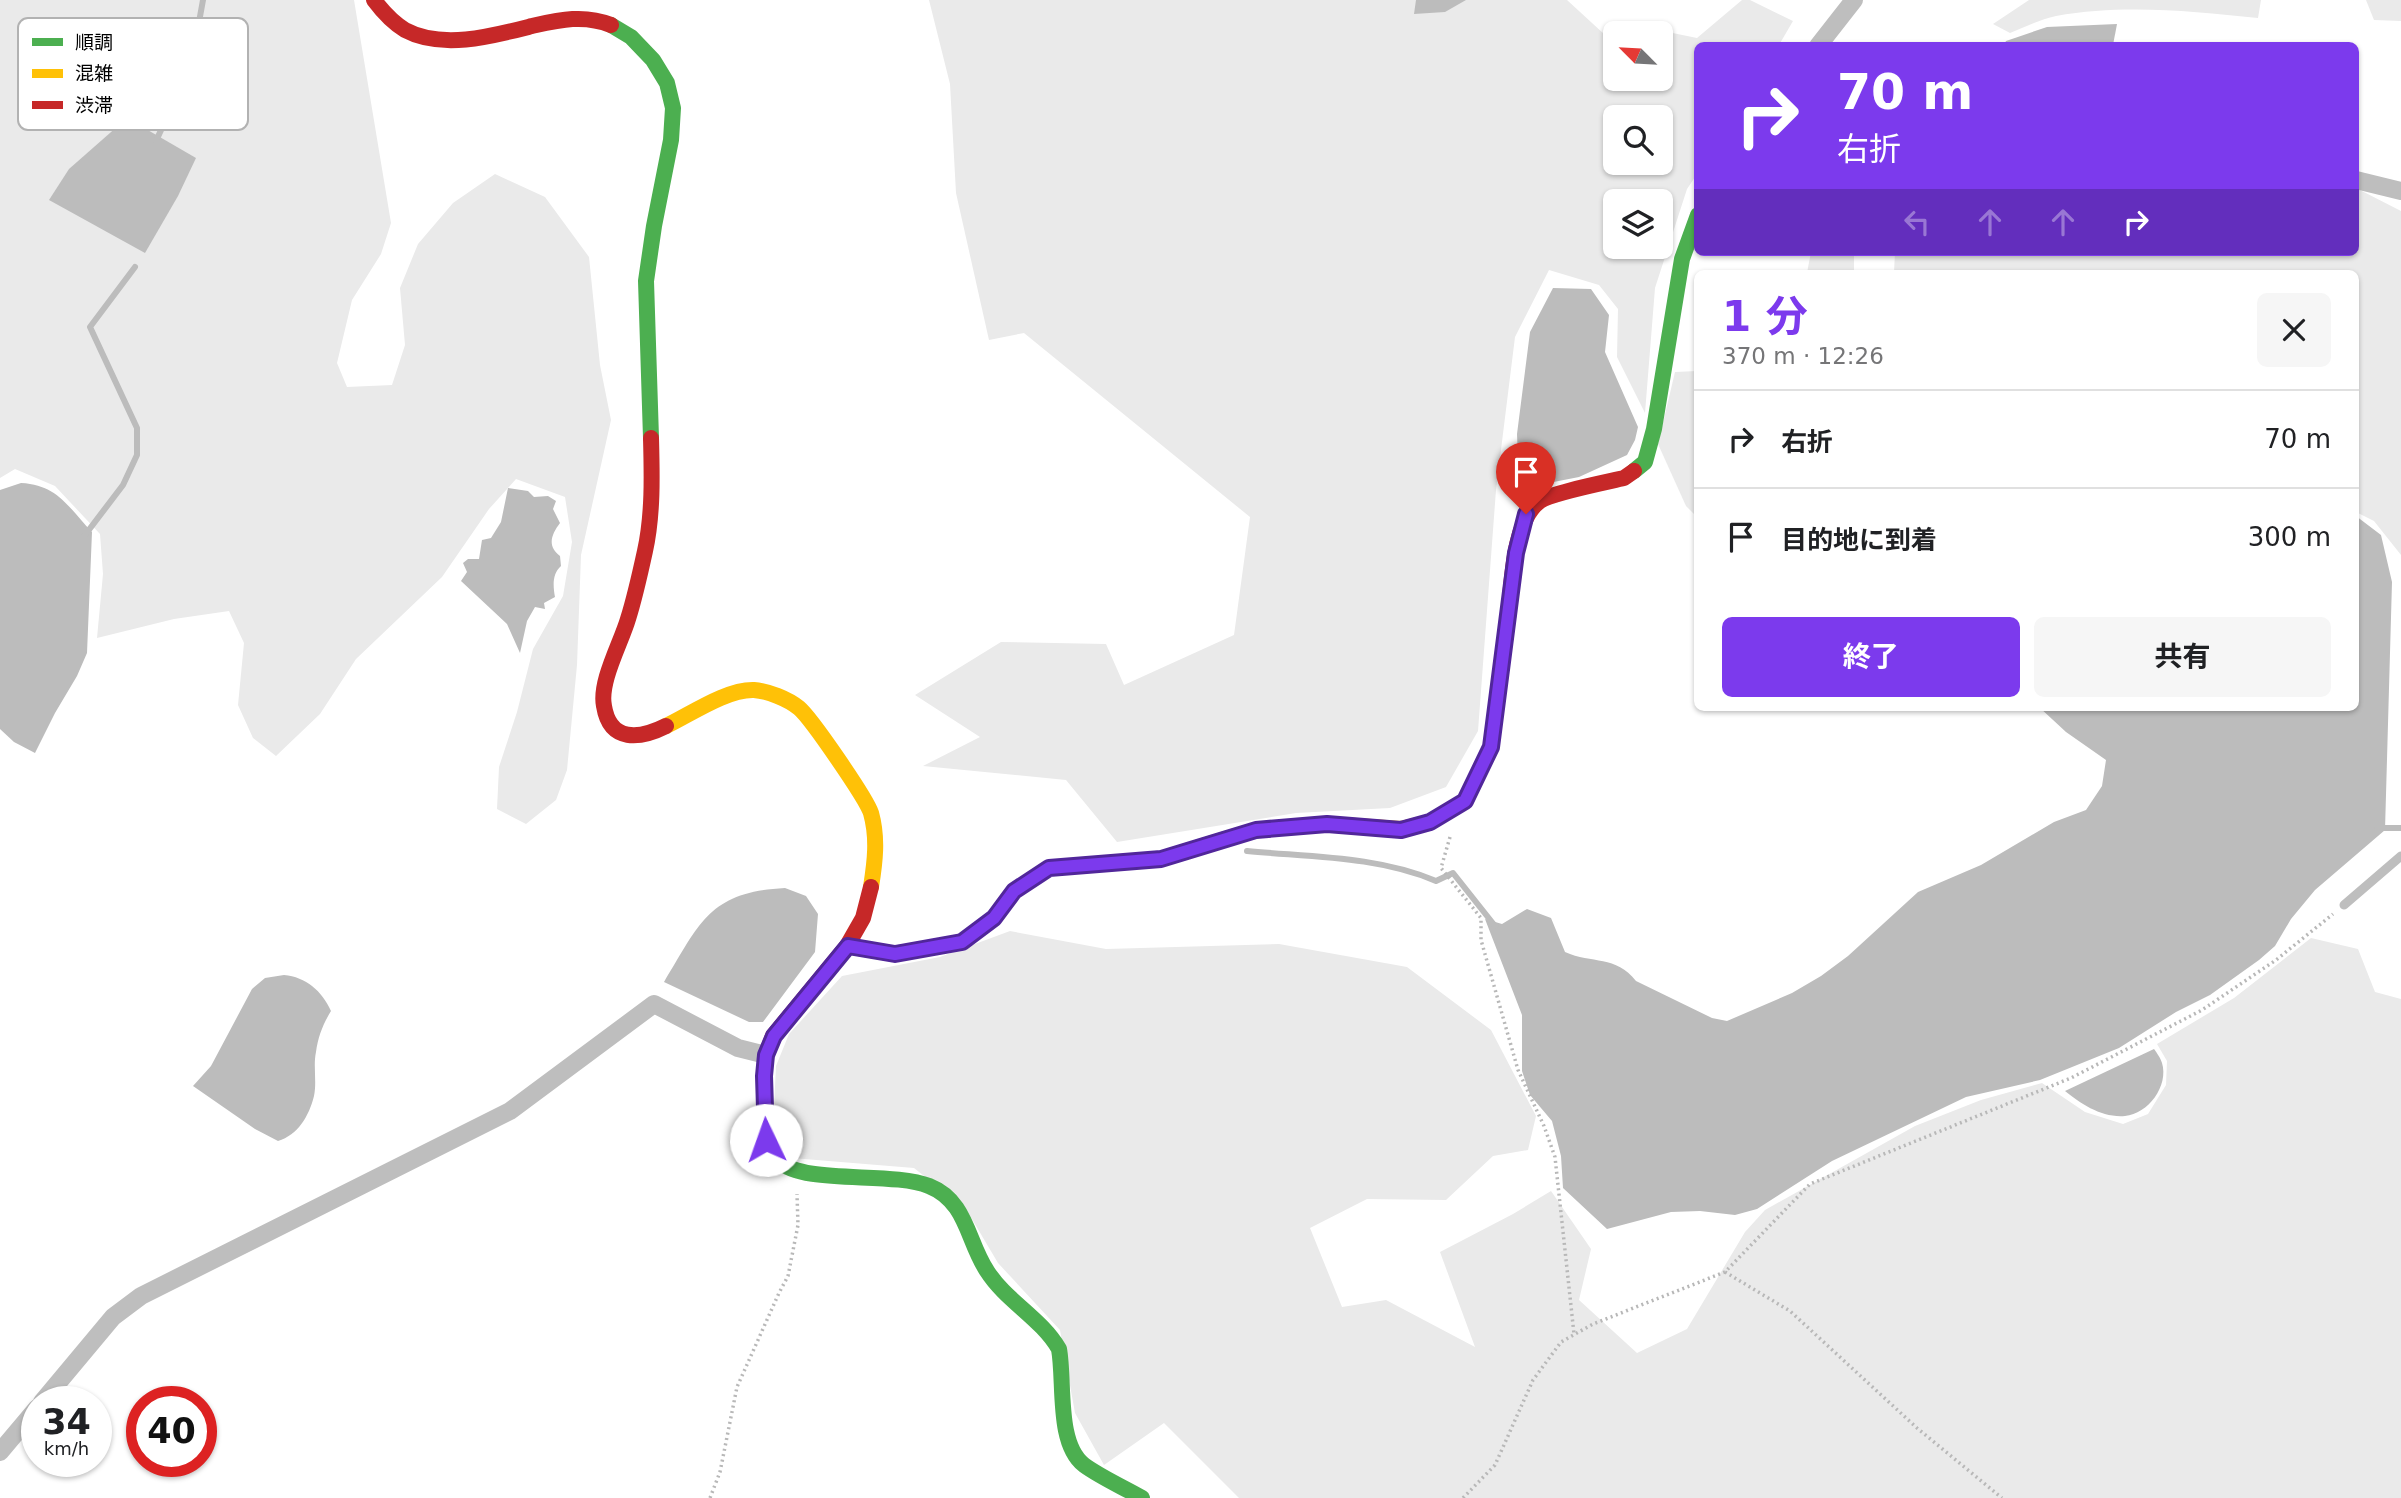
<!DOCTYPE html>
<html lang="ja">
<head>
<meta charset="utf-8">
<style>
	:root { --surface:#fff; --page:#f6f6f6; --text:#202124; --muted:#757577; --line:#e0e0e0; --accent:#7c3aed }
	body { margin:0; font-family:"DejaVu Sans","Noto Sans JP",sans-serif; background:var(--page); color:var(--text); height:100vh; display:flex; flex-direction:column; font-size:26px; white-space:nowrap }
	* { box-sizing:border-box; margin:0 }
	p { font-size:23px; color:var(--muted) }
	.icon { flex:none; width:38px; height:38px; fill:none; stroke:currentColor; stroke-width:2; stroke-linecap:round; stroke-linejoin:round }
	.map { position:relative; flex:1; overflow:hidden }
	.side { position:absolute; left:1694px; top:270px; width:665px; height:441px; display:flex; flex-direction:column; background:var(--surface); border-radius:10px; box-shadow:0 2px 5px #0004 }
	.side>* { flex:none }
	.banner { position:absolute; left:1694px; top:42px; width:665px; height:214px; border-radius:10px; box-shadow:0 2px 5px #0004; background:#7c3aed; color:#fff; overflow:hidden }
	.needle { width:46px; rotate:294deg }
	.tools { position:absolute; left:1603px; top:21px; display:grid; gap:14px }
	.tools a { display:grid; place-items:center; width:70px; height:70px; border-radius:10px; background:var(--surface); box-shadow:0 2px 5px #0004; font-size:35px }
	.speed { position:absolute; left:21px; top:1386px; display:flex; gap:14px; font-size:35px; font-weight:700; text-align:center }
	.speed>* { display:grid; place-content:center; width:91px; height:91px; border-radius:50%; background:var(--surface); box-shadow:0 2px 5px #0004; line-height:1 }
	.speed small { font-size:18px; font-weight:400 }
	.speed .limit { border:10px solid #d22; background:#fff; color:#111 }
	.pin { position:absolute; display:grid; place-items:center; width:60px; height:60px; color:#fff; margin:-72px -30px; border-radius:50% 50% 50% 0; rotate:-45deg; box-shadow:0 0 7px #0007 }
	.pin .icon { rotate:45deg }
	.me { position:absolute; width:77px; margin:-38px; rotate:357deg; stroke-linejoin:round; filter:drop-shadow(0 0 5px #0008) }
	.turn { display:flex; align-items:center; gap:24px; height:147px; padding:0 28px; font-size:32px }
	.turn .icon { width:91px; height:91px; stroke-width:2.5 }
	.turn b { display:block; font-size:49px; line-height:60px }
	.lanes { display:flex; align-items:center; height:66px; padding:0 28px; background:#0003; justify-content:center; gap:35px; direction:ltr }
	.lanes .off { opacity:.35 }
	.round { display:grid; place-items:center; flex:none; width:74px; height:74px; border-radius:10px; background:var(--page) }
	.summary { display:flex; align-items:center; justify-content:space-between; height:119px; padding:0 28px }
	h1 { font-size:42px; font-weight:700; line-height:52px; color:var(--accent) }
	.button { display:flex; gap:14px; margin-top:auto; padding:14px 28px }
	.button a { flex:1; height:80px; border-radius:10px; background:var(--accent); color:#fff; font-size:28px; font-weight:700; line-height:80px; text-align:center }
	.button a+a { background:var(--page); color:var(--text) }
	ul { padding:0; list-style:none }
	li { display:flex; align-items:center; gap:21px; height:98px; padding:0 28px; border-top:2px solid var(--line) }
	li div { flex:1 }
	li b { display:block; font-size:26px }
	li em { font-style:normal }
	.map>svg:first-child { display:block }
</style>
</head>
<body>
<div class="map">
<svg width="2401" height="1498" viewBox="0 0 2401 1498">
	<rect width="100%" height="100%" fill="#fff"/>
	<g fill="#eaeaea" fill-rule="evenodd">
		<path d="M 0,0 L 354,0 L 391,223 L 381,254 L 352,300 L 337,363 L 347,387 L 392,385 L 405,345 L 400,288 L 418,244 L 453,203 L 495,174 L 545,197 L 589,257 L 600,365 L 611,420 L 581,555 L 577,665 L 567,770 L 556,800 L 526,824 L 497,809 L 499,767 L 517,712 L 533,649 L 563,596 L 572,542 L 565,497 L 516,479 L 489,509 L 442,577 L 356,659 L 320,714 L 276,756 L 253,738 L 238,705 L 244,643 L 229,611 L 174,619 L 97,638 L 103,574 L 100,534 L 55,486 L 15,469 L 0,478 Z"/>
		<path d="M 929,0 L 1567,0 L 1604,34 L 1648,28 L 1697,38 L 1742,0 L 1750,0 L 1793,21 L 1779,45 L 1698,46 L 1697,174 L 1687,189 L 1655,288 L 1645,413 L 1617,357 L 1618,309 L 1599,285 L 1549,270 L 1515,337 L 1496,490 L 1478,731 L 1446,787 L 1390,808 L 1296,813 L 1117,842 L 1066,780 L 923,766 L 980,737 L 915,695 L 1001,642 L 1106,644 L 1124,685 L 1234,635 L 1250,517 L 1024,333 L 989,340 L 956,193 L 950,84 ZM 1615,33 L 1661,33 L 1661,79 L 1615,79 ZM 1615,117 L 1661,117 L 1661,163 L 1615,163 ZM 1615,201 L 1661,201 L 1661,247 L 1615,247 Z"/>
		<path d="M 2029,0 L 2261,0 L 2258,18 C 2191,11 2123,4 2056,16 C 2041,19 2025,27 2010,33 L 1993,24 Z"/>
		<path d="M 2366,0 L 2401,0 L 2401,21 L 2374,20 Z"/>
		<path d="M 2356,188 L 2401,211 L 2401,555 L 2374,521 L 2356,512 L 2356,273 L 1894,273 L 1895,252 L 2356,252 Z"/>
		<path d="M 1811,252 L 1854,252 L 1854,273 L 1807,273 Z"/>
		<path d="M 1697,371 L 1697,517 L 1686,506 L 1658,444 L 1675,372 Z"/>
		<path d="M 1010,931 L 1106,949 L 1279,944 L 1407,967 L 1491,1030 L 1536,1116 L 1528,1150 L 1493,1156 L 1446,1200 L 1367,1199 L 1310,1228 L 1342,1307 L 1386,1300 L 1475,1347 L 1440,1252 L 1513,1214 L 1551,1191 L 1591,1249 L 1579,1300 L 1637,1353 L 1687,1329 L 1745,1232 L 1765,1210 L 1915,1126 L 1981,1100 L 2042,1083 L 2085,1112 L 2123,1124 L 2148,1114 L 2166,1085 L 2167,1061 L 2157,1044 L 2234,998 L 2311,938 L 2358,949 L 2375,992 L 2401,999 L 2401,1498 L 1239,1498 L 1164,1423 L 1104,1465 L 1075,1413 L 1060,1330 L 998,1263 L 966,1209 L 914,1168 L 792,1158 L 773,1129 L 776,1066 L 789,1034 L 842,976 L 940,957 Z"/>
	</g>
	<g fill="#bcbcbc">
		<path d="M 1416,0 L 1466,0 L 1445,12 L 1414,14 Z"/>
		<path d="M 2117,24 L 2113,45 L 2004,45 L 2006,41 L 2047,27 Z"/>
		<path d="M 127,118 L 196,158 L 178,196 L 145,253 L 49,200 L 69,169 Z"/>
		<path d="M 1553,288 L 1591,289 L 1609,315 L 1605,352 L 1638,427 L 1635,440 L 1627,455 L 1579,477 L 1528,487 L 1519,483 L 1517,434 L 1530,332 Z"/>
		<path d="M 21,483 C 58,485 68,507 92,532 L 87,653 L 77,676 L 55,713 L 35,753 L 14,742 L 0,729 L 0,490 Z"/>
		<path d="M 508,488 L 528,491 L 534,497 L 548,496 L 556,501 L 553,509 L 560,523 C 551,535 547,546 560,556 L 561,566 C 552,574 553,586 555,597 L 544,603 L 545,609 L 535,607 L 527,621 L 520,653 L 507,624 L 461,581 L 467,572 L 463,563 L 468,559 L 479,559 L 482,540 L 491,538 L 501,522 Z"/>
		<path d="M 2356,516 L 2381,535 L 2392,582 L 2385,830 L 2315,890 L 2291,919 L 2275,946 L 2259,960 L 2210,995 L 2176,1012 L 2119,1048 L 2040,1080 L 1966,1097 L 1832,1161 L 1757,1209 L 1735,1215 L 1700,1211 L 1671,1212 L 1607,1229 L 1563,1188 L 1561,1156 L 1552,1121 L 1530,1095 L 1522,1071 L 1522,1015 L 1485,919 L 1502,924 L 1527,909 L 1551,918 L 1565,952 C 1592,964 1616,955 1636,981 L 1712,1018 L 1727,1021 L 1792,993 L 1821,976 L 1848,956 L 1918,892 L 1981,865 L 2054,822 L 2086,810 L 2102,786 L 2106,760 L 2066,732 L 2039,707 L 2356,707 Z"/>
		<path d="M 785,888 L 806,896 L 818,914 L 815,952 L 763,1022 L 749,1022 L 664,982 C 700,923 709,892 785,888 Z"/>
		<path d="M 284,975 C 306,977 322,991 331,1011 C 323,1024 318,1037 316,1052 C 313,1066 317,1082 314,1096 C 309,1116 298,1135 278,1141 L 255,1129 L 193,1086 L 211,1066 L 252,989 L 265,978 Z"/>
		<path d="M 2154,1049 C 2157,1053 2161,1059 2162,1063 C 2169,1086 2148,1114 2125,1116 C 2102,1118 2081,1104 2065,1091 Z"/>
	</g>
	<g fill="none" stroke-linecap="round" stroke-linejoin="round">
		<g stroke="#bcbcbc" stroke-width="6">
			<path d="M 156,141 L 185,78 L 182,64 L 199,22 L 203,0"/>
			<path d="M 85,535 L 123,485 L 137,455 L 137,428 L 90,327 L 135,267"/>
			<path d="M 2377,828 L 2401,828"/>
			<path d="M 1247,851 C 1309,857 1378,856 1436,881 L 1453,873 L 1495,926"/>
		</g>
		<g stroke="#b8b8b8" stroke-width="3.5" stroke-dasharray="2 3.5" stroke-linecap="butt">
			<path d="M 1450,837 L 1441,868 L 1481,918 L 1481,940 L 1518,1070 L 1544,1126 L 1555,1157 L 1574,1334"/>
			<path d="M 1725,1272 L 1790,1311 L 1917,1428 L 2002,1498"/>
			<path d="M 710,1498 L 720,1472 L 737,1387 L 779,1293 L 788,1276 L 798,1225 L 797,1194"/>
			<path d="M 1463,1498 L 1495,1465 L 1533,1380 L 1561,1342 L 1593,1324 L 1725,1272 L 1810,1184 L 2071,1078 L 2202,1010 L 2276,960 L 2333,914"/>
		</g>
		<path stroke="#bebebe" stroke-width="9" d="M 2344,905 L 2401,856"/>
		<g stroke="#bebebe" stroke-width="18">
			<path d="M 1818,46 L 1854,0"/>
			<path d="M 2356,180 L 2401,191"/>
			<path d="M 42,1402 L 113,1317 L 141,1296 L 510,1111 L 654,1004 L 738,1048 L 766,1055"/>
			<path d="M 0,1452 L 37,1408"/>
		</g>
		<g stroke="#4caf50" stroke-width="16">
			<path d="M 611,25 L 631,37 L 653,60 L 667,83 L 673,108 L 671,140 L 654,226 L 646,281 L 651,438"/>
			<path d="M 1634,471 L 1645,462 L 1654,429 L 1682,259 L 1698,215"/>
			<path d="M 847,946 L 895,954 L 962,942 L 994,918 L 1014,891 L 1049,868 L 1161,859 L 1229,838"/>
			<path d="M 766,1138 C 769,1145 773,1156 779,1161 C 803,1185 892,1171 929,1186 C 967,1201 967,1241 987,1271 C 1006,1301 1041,1318 1059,1349 C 1065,1382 1056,1443 1084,1465 C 1102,1478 1123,1487 1142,1498"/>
		</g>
		<g stroke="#ffc107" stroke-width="16">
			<path d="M 666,726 C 691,714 727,689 754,690 C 768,691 788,699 799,708 C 811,718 866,798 871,813 C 878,838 875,862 871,887"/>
			<path d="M 1229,838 L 1256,830 L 1327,824 L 1401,829 L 1430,822 L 1465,801 L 1491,747 L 1508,618"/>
		</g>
		<g stroke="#c62828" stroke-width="16">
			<path d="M 374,0 C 383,12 392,22 405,30 C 442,50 493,36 532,26 C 559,20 584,14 611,25"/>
			<path d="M 651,438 C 652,475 653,515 645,551 C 640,574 635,597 628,619 C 621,643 599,682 604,706 C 610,743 640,739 666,726"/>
			<path d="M 1508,618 C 1512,586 1512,521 1540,501 C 1551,493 1607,482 1624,478 L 1634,471"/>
			<path d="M 766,1138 L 764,1076 L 766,1055 L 773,1036 L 847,946 L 863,918 L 871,887"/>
		</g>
	</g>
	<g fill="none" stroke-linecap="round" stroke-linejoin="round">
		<defs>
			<path id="route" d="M 766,1140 L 764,1076 L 766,1055 L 774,1036 L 848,946 L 895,954 L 962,942 L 994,918 L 1014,891 L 1049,868 L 1161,859 L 1256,830 L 1327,824 L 1401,830 L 1430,822 L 1465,801 L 1491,747 L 1516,553 L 1526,514"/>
		</defs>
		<use href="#route" stroke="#51269a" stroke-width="18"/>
		<use href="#route" stroke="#7c3aed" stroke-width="12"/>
	</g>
	<rect x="18" y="18" width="230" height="112" rx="10" fill="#fff" stroke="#b2b2b2" stroke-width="2"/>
	<rect x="32" y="38" width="31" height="8" fill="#4caf50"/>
	<rect x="32" y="69" width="31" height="9" fill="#ffc107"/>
	<rect x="32" y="101" width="31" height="8" fill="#c62828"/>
	<g font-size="19" fill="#000">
		<text x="75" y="49">順調</text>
		<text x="75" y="80">混雑</text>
		<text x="75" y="112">渋滞</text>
	</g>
</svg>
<div class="tools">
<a><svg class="needle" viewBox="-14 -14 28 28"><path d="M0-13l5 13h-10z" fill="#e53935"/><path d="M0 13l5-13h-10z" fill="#757577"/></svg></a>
<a><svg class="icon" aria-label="search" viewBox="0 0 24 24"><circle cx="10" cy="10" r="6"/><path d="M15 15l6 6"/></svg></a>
<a><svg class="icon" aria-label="layers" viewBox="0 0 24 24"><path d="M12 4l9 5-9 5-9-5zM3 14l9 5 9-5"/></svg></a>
</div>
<div class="speed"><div>34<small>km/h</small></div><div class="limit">40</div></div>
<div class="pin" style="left:1526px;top:514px;background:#d93025"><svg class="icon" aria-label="arrive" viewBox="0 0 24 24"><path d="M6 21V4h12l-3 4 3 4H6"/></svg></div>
<svg class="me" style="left:766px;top:1140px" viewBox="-20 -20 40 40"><circle r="19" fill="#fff"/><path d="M0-13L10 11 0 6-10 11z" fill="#7c3aed"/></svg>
<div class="banner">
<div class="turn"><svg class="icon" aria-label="right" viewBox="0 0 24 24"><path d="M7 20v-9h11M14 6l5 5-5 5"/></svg><div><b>70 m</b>右折</div></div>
<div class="lanes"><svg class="icon off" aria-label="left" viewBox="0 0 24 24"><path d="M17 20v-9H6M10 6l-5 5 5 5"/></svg><svg class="icon off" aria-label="ahead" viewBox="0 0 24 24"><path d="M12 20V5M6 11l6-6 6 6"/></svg><svg class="icon off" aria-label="ahead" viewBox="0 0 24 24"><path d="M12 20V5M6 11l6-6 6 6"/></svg><svg class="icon" aria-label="right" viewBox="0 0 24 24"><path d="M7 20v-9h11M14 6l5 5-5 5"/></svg></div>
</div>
<section class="side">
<div class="summary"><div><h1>1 分</h1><p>370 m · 12:26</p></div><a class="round"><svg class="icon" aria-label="close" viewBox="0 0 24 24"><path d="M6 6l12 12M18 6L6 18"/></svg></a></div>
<ul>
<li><svg class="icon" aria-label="right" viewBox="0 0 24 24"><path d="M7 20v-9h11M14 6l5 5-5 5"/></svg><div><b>右折</b></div><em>70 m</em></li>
<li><svg class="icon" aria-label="arrive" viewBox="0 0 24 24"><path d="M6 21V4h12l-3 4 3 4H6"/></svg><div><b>目的地に到着</b></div><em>300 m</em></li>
</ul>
<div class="button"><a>終了</a><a>共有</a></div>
</section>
</div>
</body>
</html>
